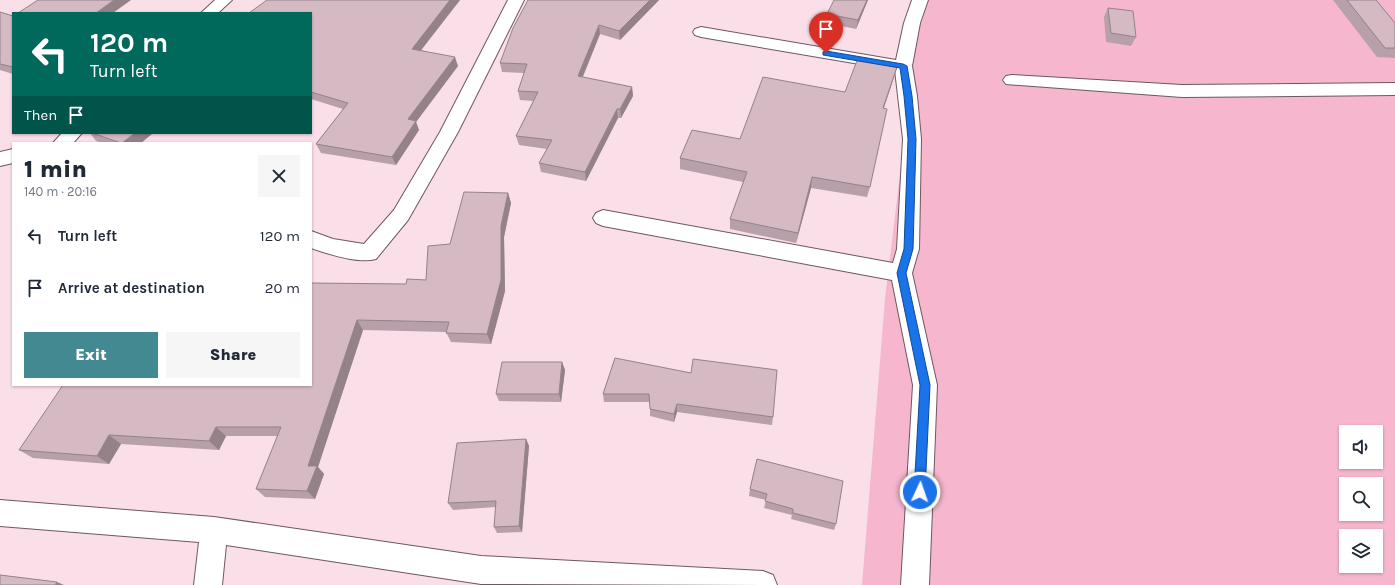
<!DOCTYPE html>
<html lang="en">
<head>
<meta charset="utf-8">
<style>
	:root { --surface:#fff; --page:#f6f6f7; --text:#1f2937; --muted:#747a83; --accent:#428991 }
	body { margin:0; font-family:Karla,sans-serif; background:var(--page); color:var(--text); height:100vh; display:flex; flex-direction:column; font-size:15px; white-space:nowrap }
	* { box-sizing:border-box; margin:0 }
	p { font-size:13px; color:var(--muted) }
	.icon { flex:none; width:22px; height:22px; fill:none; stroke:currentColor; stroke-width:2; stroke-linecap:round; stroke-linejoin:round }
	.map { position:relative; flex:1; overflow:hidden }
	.sheet { position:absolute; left:12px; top:142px; width:300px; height:244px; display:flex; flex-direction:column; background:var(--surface); border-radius:0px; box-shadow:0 1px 3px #0004 }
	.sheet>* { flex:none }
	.top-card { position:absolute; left:12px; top:12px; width:300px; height:122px; border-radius:0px; box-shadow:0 1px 3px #0004; background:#00695c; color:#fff; overflow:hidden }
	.buttons { position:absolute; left:1339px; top:425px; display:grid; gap:8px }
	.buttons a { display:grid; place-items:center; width:44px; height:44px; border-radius:0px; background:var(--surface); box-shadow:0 1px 3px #0004; font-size:20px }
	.pin { position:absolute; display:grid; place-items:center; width:34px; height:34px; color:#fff; margin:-41px -17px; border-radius:50% 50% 50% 0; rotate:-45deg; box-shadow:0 0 4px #0007 }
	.pin .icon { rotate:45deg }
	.me { position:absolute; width:44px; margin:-22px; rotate:3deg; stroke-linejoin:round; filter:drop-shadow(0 0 3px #0008) }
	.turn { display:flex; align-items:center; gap:14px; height:84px; padding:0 12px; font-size:18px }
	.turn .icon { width:52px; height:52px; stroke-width:2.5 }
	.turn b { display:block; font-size:28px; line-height:34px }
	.then { display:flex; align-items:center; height:38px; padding:0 12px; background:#0003; gap:8px; font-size:15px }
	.round { display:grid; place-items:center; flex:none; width:42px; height:42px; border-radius:0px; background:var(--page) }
	.overview { display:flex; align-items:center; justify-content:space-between; height:68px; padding:0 12px }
	h1 { font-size:24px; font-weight:800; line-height:30px }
	.button { display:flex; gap:8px; margin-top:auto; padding:8px 12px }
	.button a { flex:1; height:46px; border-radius:0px; background:var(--accent); color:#fff; font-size:16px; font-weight:800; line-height:46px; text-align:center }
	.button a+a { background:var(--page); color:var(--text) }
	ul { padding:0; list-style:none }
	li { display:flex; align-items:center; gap:12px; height:52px; padding:0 12px }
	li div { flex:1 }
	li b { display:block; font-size:15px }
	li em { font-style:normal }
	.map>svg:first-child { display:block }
</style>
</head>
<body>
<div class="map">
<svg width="1395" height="585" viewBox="0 0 1395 585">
	<rect width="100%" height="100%" fill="#fadee8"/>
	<path fill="#f6b6ce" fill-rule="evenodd" d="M 921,0 L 1395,0 L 1395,585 L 862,585 L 885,299 ZM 1346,432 L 1376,432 L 1376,462 L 1346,462 ZM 1346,484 L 1376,484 L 1376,514 L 1346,514 ZM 1346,536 L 1376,536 L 1376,566 L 1346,566 Z"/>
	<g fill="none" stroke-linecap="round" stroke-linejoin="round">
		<defs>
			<g id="street">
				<path d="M 215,0 L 232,0 L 218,13 L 201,13 Z"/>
				<path d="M 508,0 L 524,0 L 458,132 L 408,220 L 376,259 C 359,264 328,254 311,248 L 311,231 L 333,239 L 364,244 L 394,210 L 440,132 Z"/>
				<path d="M 912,0 L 928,0 L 920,23 L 912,66 L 917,96 L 921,139 L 919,249 L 912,273 L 937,385 L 929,585 L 901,585 L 913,385 L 892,280 L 603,226 L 596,223 L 593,218 L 596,213 L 603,210 L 893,263 L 897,249 L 903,139 L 895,70 L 701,37 L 695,35 L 693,32 L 695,29 L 701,27 L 896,60 L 904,23 Z"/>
				<path d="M 1012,75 L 1182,85 L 1395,83 L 1395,95 L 1182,97 L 1006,84 L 1003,80 L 1006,76 Z"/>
				<path d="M 62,133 L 82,133 L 73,143 L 53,143 Z"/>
				<path d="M 13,149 L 13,163 L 0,166 L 0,152 Z"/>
				<path d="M 0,500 L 214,517 L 481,556 L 763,571 L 773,575 L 777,585 L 481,584 L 226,545 L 222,585 L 194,585 L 199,542 L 0,526 Z"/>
			</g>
		</defs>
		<use href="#street" stroke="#6e5760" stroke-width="2"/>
		<use href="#street" fill="#fff" fill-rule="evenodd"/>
	</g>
	<g fill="#b7a0a9">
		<path d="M 267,0 L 460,0 L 421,50 L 458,66 L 416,122 L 419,130 L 396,165 L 321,153 L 316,144 L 343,109 L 311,99 L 311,13 Z"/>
		<path d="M 659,0 L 620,40 L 600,34 L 583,77 L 632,87 L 633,96 L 621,118 L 618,118 L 586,181 L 541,172 L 539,163 L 547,149 L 519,145 L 516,136 L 533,101 L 520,100 L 518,91 L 524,73 L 502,72 L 500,63 Z"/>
		<path d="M 868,0 L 856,29 L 826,23 L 827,14 Z"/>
		<path d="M 1333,0 L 1376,0 L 1395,23 L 1395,58 L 1377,57 Z"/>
		<path d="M 1108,8 L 1136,37 L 1131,46 L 1106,42 L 1104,17 Z"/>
		<path d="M 0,12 L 13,16 L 13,74 L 0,70 Z"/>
		<path d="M 897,67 L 894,77 L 884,108 L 870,187 L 867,197 L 811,188 L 796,243 L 730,229 L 730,219 L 743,182 L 680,169 L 680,158 L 740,139 L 845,92 Z"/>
		<path d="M 90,133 L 153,133 L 141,143 L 103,143 L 96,141 Z"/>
		<path d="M 508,193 L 511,203 L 504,237 L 505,291 L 491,344 L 451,342 L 446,332 L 363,330 L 318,467 L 324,474 L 315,499 L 265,497 L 256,489 L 278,436 L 226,436 L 219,450 L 121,444 L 109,464 L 33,458 L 19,450 L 311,385 L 311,283 L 406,284 L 426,280 L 450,244 Z"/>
		<path d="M 615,358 L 773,417 L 772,425 L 677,412 L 674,422 L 650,416 L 650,402 L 604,402 L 603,394 Z"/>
		<path d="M 562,362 L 565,370 L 561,402 L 499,401 L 496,394 Z"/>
		<path d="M 526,439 L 529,446 L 522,532 L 497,533 L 494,527 L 496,507 L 453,510 L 448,503 Z"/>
		<path d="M 757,459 L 836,524 L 834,530 L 791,519 L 792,515 L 764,508 L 766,500 L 749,496 L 750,489 Z"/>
	</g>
	<g fill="#958289">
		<path d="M 114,0 L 131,0 L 113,13 L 96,13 Z"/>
		<path d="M 450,0 L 460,0 L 415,58 L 412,49 Z"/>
		<path d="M 650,0 L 659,0 L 620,40 L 619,31 Z"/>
		<path d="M 867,0 L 868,0 L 856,29 L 858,20 Z"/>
		<path d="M 599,25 L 600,34 L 579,85 L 578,76 Z"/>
		<path d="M 455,57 L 458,66 L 416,122 L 419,130 L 396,165 L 392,157 L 408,119 Z"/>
		<path d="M 897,67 L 894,77 L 880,119 L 883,108 Z"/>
		<path d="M 632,87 L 633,96 L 621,118 L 620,109 Z"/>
		<path d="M 617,109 L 618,118 L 586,181 L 585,172 Z"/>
		<path d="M 135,133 L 153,133 L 141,143 L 122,143 Z"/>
		<path d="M 812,177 L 811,188 L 796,243 L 798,233 Z"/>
		<path d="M 508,193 L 511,203 L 504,237 L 505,291 L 491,344 L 487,334 L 501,226 Z"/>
		<path d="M 357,320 L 363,330 L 318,467 L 324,474 L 315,499 L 307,491 L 308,466 Z"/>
		<path d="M 562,362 L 565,370 L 561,402 L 559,394 Z"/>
		<path d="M 677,404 L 677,412 L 674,422 L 674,414 Z"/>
		<path d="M 216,427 L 226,436 L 219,450 L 209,441 Z"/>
		<path d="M 109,435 L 121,444 L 109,464 L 97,456 Z"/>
		<path d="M 526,439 L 529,446 L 522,532 L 519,526 Z"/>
		<path d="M 57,582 L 64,585 L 55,585 Z"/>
	</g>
	<g fill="#d5bac4" stroke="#958289">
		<path d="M 38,0 L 114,0 L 96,13 L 18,13 Z"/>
		<path d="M 267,0 L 450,0 L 412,49 L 455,57 L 408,119 L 416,121 L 392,157 L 316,144 L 348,103 L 311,92 L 311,13 L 249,13 Z"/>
		<path d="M 528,0 L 650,0 L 619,31 L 599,25 L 578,76 L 632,87 L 620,109 L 617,109 L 585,172 L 539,163 L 552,140 L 516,136 L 538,92 L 518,91 L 527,64 L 500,63 L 513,28 Z"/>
		<path d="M 834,0 L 867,0 L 858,20 L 827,14 Z"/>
		<path d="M 1347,0 L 1376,0 L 1395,23 L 1395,48 L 1385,48 Z"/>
		<path d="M 1108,8 L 1133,11 L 1136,37 L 1111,33 Z"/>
		<path d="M 0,12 L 13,16 L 13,67 L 0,64 Z"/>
		<path d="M 858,58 L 897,67 L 883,108 L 887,109 L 870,187 L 812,177 L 798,233 L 730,219 L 747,172 L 680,158 L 692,130 L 740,139 L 763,77 L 845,92 Z"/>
		<path d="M 92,133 L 135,133 L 122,143 L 121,143 Z"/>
		<path d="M 464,192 L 508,193 L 501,226 L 501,280 L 487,334 L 446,333 L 449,322 L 357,320 L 308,466 L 317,466 L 307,491 L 256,489 L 281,427 L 216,427 L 209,441 L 109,435 L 97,456 L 19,450 L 63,385 L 311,385 L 311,283 L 406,284 L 407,279 L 426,280 L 428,246 L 450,244 Z"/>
		<path d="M 615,358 L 691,373 L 693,359 L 777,370 L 773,417 L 677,404 L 674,414 L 650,409 L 649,394 L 603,394 Z"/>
		<path d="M 502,362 L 562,362 L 559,394 L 496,394 Z"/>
		<path d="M 526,439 L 519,526 L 494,527 L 496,501 L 448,503 L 457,443 Z"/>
		<path d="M 757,459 L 843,481 L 836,524 L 793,513 L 793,509 L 765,501 L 767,494 L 750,489 Z"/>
		<path d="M 0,575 L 57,582 L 55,585 L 0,585 Z"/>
	</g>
	<path fill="#1a73e8" stroke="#114b97" d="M 826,51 L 903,64 L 907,66 L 912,96 L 916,139 L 913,249 L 906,273 L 930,385 L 925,492 L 923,496 L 920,498 L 916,496 L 914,492 L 920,385 L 897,273 L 904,249 L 908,139 L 904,96 L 900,68 L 823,55 L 823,52 Z"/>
</svg>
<div class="buttons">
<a><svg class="icon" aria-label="sound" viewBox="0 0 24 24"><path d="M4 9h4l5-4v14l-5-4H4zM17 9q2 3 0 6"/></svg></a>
<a><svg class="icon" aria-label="search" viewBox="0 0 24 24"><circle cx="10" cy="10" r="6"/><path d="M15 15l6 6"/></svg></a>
<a><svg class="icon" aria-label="layers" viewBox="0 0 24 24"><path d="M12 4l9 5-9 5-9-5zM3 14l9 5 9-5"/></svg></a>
</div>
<div class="pin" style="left:826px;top:53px;background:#d93025"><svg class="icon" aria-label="arrive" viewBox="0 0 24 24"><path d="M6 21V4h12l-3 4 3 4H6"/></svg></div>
<svg class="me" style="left:920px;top:492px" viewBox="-20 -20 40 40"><circle r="17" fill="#1a73e8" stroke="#fff" stroke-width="3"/><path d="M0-11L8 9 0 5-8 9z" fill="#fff"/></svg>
<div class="top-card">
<div class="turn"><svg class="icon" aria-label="left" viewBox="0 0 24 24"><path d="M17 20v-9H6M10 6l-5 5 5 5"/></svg><div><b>120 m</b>Turn left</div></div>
<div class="then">Then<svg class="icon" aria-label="arrive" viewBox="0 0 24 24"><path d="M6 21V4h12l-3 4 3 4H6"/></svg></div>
</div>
<section class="sheet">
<div class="overview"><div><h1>1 min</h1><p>140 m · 20:16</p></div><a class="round"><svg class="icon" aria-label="close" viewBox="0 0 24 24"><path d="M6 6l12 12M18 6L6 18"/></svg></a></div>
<ul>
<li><svg class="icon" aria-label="left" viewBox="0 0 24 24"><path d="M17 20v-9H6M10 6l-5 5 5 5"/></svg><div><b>Turn left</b></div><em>120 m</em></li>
<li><svg class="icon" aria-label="arrive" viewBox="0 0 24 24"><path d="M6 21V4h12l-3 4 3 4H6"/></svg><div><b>Arrive at destination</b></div><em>20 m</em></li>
</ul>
<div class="button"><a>Exit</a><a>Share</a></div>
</section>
</div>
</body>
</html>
